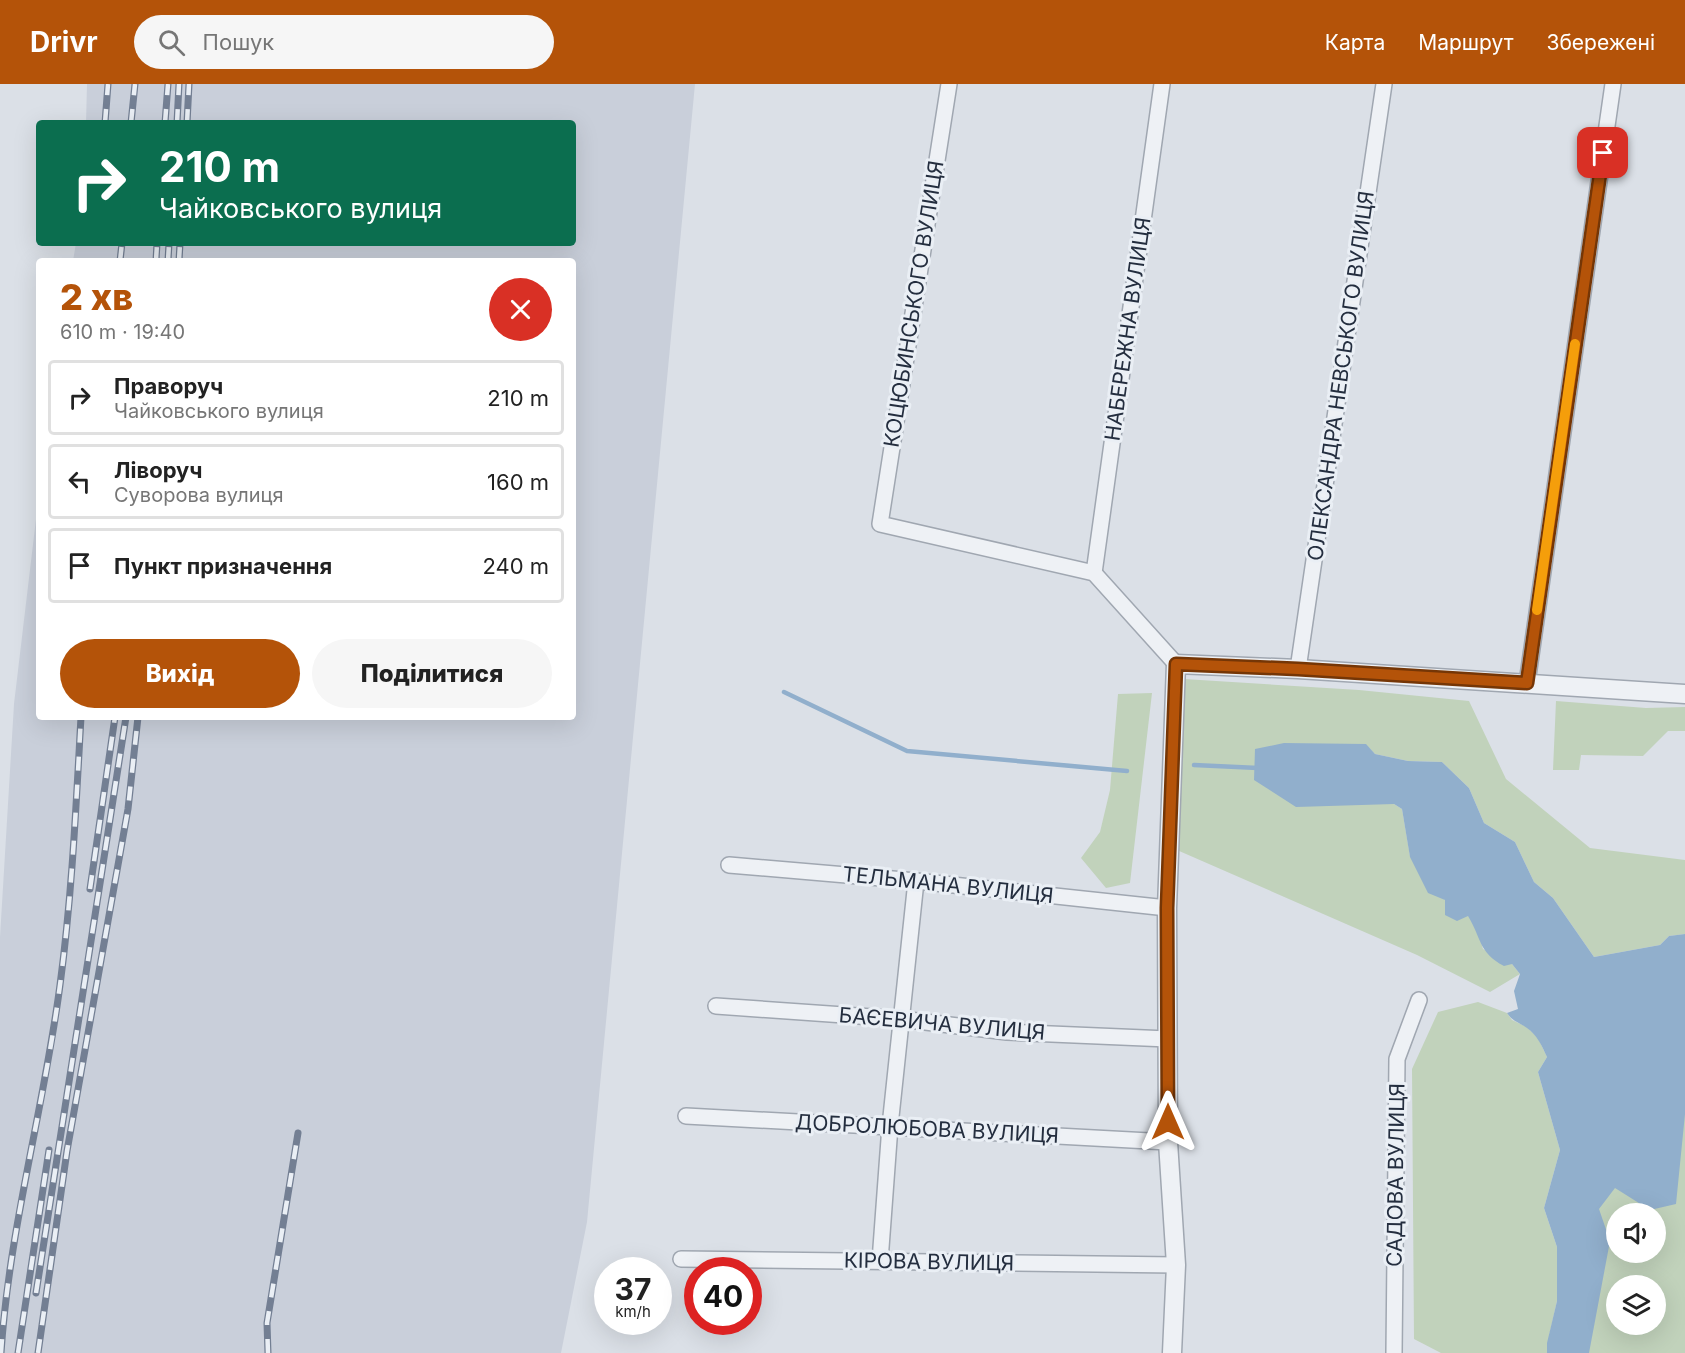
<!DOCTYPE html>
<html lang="uk">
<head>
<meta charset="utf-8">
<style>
	:root { --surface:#fff; --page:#f6f6f6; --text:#222; --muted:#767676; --line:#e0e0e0; --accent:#b45309 }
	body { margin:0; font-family:Inter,sans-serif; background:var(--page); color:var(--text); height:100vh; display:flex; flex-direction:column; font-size:22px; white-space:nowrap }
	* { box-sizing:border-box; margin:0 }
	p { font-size:20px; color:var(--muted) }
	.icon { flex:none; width:33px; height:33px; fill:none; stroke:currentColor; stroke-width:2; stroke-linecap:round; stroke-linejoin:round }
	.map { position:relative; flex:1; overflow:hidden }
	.side { position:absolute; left:36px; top:174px; width:540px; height:462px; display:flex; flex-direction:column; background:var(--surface); border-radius:6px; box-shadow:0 6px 24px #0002 }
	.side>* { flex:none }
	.banner { position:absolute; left:36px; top:36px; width:540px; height:126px; border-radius:6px; box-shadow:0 6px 24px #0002; background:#0b6e4f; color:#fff; overflow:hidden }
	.controls { position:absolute; left:1606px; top:1119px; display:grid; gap:12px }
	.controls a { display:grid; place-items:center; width:60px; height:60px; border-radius:50%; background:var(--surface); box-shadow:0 6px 24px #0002; font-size:30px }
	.speed { position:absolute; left:594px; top:1173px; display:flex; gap:12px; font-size:30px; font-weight:700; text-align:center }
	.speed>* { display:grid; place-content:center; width:78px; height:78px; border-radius:50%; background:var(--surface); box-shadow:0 6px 24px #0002; line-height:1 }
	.speed small { font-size:15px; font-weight:400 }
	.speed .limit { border:9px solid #d22; background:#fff; color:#111 }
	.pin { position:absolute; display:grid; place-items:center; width:51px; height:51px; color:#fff; margin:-26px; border-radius:12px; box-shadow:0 3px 9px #0006 }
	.me { position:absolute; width:66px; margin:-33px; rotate:0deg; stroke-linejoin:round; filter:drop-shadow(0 0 4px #0008) }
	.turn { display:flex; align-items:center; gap:21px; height:126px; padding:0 24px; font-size:27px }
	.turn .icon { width:78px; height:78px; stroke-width:2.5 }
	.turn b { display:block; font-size:42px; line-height:51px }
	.round { display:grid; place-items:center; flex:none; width:63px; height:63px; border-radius:32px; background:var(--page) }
	.headline { display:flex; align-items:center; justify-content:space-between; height:102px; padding:0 24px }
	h1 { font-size:36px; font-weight:800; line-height:45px; color:var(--accent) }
	.action { display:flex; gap:12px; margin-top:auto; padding:12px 24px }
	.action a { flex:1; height:69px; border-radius:36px; background:var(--accent); color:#fff; font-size:24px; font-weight:800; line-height:69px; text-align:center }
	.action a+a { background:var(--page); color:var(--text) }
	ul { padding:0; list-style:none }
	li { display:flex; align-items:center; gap:18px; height:75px; margin:0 12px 9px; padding:0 12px; border:3px solid var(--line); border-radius:6px }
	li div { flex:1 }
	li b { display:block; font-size:22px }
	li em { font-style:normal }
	header { display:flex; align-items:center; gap:36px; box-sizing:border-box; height:84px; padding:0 30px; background:var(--accent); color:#fff }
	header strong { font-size:28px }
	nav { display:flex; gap:33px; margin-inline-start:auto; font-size:21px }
	.search { width:420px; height:54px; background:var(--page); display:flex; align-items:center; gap:15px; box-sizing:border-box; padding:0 21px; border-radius:33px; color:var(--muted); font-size:22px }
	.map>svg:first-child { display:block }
</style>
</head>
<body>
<header>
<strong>Drivr</strong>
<div class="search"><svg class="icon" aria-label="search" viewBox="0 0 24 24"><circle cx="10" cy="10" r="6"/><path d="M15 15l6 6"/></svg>Пошук</div>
<nav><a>Карта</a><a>Маршрут</a><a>Збережені</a></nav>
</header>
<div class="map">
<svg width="1685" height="1269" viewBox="0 0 1685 1269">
	<rect width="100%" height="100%" fill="#dbe0e7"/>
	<path fill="#c9cfda" d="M 87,0 L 695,0 L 587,1138 L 561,1269 L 0,1269 L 0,853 L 14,620 L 39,410 L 39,633 L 573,633 L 573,177 L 73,177 L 76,159 L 573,159 L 573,39 L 86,39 Z"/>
	<g fill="#c1d2bb" fill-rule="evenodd">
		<path d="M 1184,595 L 1359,606 L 1469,617 L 1506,695 L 1590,764 L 1685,776 L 1685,850 L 1669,852 L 1660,861 L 1594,873 L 1553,814 L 1534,798 L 1515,758 L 1484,739 L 1469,704 L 1442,678 L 1408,677 L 1375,670 L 1365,660 L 1349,720 L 1394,720 L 1402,725 L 1410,772 L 1445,816 L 1468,831 L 1478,848 L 1483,865 L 1512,880 L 1520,890 L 1490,908 L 1417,871 L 1170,763 Z"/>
		<path d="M 1152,609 L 1130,799 L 1106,804 L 1081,774 L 1100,748 L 1110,706 L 1118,610 Z"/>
		<path d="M 1556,617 L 1646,624 L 1685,623 L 1685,647 L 1668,647 L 1643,672 L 1581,671 L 1579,686 L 1553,686 Z"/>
		<path d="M 1478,918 L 1507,929 L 1512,936 L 1527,943 L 1538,954 L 1547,973 L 1538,988 L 1560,1066 L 1544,1124 L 1557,1163 L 1557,1217 L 1549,1252 L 1576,1180 L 1585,1084 L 1685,942 L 1685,1269 L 1441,1269 L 1414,1255 L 1412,985 L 1438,928 ZM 1617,1130 L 1656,1130 L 1656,1168 L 1617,1168 ZM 1617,1202 L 1656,1202 L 1656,1240 L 1617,1240 Z"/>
	</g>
	<path fill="#91afcc" d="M 1284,659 L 1366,660 L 1375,670 L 1408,677 L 1442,678 L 1469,704 L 1484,739 L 1515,758 L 1534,798 L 1553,814 L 1594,873 L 1660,861 L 1669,852 L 1685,850 L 1685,1030 L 1676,1120 L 1650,1126 L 1615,1104 L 1599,1125 L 1610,1157 L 1589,1269 L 1547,1269 L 1547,1259 L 1557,1217 L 1557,1163 L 1544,1124 L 1560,1066 L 1538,988 L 1547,973 C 1542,962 1537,951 1527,944 C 1519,938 1513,938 1507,929 L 1518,925 L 1514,907 L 1520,890 L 1512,880 L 1504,882 C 1478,868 1482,855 1468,832 L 1457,837 L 1445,831 L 1445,816 L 1428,809 L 1410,773 L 1402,725 L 1394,720 L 1296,723 L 1254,696 L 1255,665 Z"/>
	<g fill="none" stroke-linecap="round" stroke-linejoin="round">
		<g stroke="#91afcc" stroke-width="4.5">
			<path d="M 784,608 L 907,667 L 1127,687"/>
			<path d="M 1194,681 L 1258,684"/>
		</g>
		<defs>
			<g id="minor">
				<path d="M 949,0 L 880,440 L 1094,489 L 1176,580"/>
				<path d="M 1094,489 L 1162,0"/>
				<path d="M 1298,585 L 1384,0"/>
				<path d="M 1527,599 L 1613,0"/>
				<path d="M 729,781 L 916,797 L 1167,824"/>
				<path d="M 716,922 L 901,935 L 1007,948 L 1168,955"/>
				<path d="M 686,1032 L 1168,1058"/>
				<path d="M 681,1175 L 1176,1181"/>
				<path d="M 880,1177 L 890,1042 L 916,797"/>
				<path d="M 1394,1269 L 1397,975 L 1419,916"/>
			</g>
			<path id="tertiary" d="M 1172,1269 L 1176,1181 L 1168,1058 L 1167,824 L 1176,580 L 1298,585 L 1685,610"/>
		</defs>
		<use href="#minor" stroke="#a0a7b1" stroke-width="18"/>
		<use href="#tertiary" stroke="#a0a7b1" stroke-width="21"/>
		<use href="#minor" stroke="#eef1f5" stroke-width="15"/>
		<use href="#tertiary" stroke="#eef1f5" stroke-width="18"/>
		<defs>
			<g id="rail">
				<path d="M 105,39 L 108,0"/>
				<path d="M 131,39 L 135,0"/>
				<path d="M 165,39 L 168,0"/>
				<path d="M 177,39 L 179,0"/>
				<path d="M 187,39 L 189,0"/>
				<path d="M 120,177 L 122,159"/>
				<path d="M 156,177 L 157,159"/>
				<path d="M 168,177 L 169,159"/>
				<path d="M 179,177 L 180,159"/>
				<path d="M 90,805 L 115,633"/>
				<path d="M 36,1209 L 126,633"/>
				<path d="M 1,1269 C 9,1145 44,1024 60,901 C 72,812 76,722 81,633"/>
				<path d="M 18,1269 L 49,1066"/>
				<path d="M 38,1269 L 67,1067 L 128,725 L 138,633"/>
				<path d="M 268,1269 L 267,1239 L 298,1049"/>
			</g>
		</defs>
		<use href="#rail" stroke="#737f93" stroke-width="7"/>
		<use href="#rail" stroke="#eaeff5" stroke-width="4.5" stroke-dasharray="14" stroke-linecap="butt"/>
	</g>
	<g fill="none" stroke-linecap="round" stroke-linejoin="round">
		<defs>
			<path id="route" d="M 1168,1038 L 1167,824 L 1176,580 L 1298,585 L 1527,599 L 1603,69"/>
		</defs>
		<use href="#route" stroke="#753606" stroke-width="15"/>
		<use href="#route" stroke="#b45309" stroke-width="10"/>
		<path stroke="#f59e0b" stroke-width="10" d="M 1537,526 L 1575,260"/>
	</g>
	<g text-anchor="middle" stroke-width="6" stroke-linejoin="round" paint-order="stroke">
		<g font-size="21" fill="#242e3f" stroke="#eaeff5">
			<text transform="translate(914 220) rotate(-81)" y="7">КОЦЮБИНСЬКОГО ВУЛИЦЯ</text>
			<text transform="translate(1128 245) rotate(-82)" y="7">НАБЕРЕЖНА ВУЛИЦЯ</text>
			<text transform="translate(1341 292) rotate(-82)" y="7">ОЛЕКСАНДРА НЕВСЬКОГО ВУЛИЦЯ</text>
			<text transform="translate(948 801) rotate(6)" y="7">ТЕЛЬМАНА ВУЛИЦЯ</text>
			<text transform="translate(942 940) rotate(5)" y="7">БАЄЕВИЧА ВУЛИЦЯ</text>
			<text transform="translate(927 1045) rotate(3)" y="7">ДОБРОЛЮБОВА ВУЛИЦЯ</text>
			<text transform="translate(1396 1091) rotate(-89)" y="7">САДОВА ВУЛИЦЯ</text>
			<text transform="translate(929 1178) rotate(1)" y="7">КІРОВА ВУЛИЦЯ</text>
		</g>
	</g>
</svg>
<div class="controls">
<a><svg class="icon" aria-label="sound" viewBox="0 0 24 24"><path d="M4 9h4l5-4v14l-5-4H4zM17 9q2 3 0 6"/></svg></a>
<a><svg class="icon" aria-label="layers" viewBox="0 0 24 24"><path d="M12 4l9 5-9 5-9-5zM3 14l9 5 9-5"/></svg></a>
</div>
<div class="speed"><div>37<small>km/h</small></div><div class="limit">40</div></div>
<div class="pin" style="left:1603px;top:69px;background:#d93025"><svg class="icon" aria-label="arrive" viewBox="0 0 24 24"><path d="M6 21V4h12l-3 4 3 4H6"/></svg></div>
<svg class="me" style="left:1168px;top:1038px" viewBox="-20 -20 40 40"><path d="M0-17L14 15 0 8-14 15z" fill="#b45309" stroke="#fff" stroke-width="4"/></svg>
<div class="banner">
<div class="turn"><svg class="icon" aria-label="right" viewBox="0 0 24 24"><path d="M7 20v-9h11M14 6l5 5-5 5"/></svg><div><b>210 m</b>Чайковського вулиця</div></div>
</div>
<section class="side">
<div class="headline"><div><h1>2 хв</h1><p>610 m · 19:40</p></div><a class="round" style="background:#d93025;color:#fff"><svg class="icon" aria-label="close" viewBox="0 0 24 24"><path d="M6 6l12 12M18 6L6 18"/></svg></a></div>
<ul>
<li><svg class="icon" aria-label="right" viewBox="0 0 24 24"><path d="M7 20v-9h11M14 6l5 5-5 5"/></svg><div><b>Праворуч</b><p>Чайковського вулиця</p></div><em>210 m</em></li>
<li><svg class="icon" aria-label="left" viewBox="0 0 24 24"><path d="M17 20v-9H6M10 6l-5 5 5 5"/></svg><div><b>Ліворуч</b><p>Суворова вулиця</p></div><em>160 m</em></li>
<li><svg class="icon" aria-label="arrive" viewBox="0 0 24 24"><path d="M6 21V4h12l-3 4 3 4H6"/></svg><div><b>Пункт призначення</b></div><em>240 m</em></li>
</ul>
<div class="action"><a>Вихід</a><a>Поділитися</a></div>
</section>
</div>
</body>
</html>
